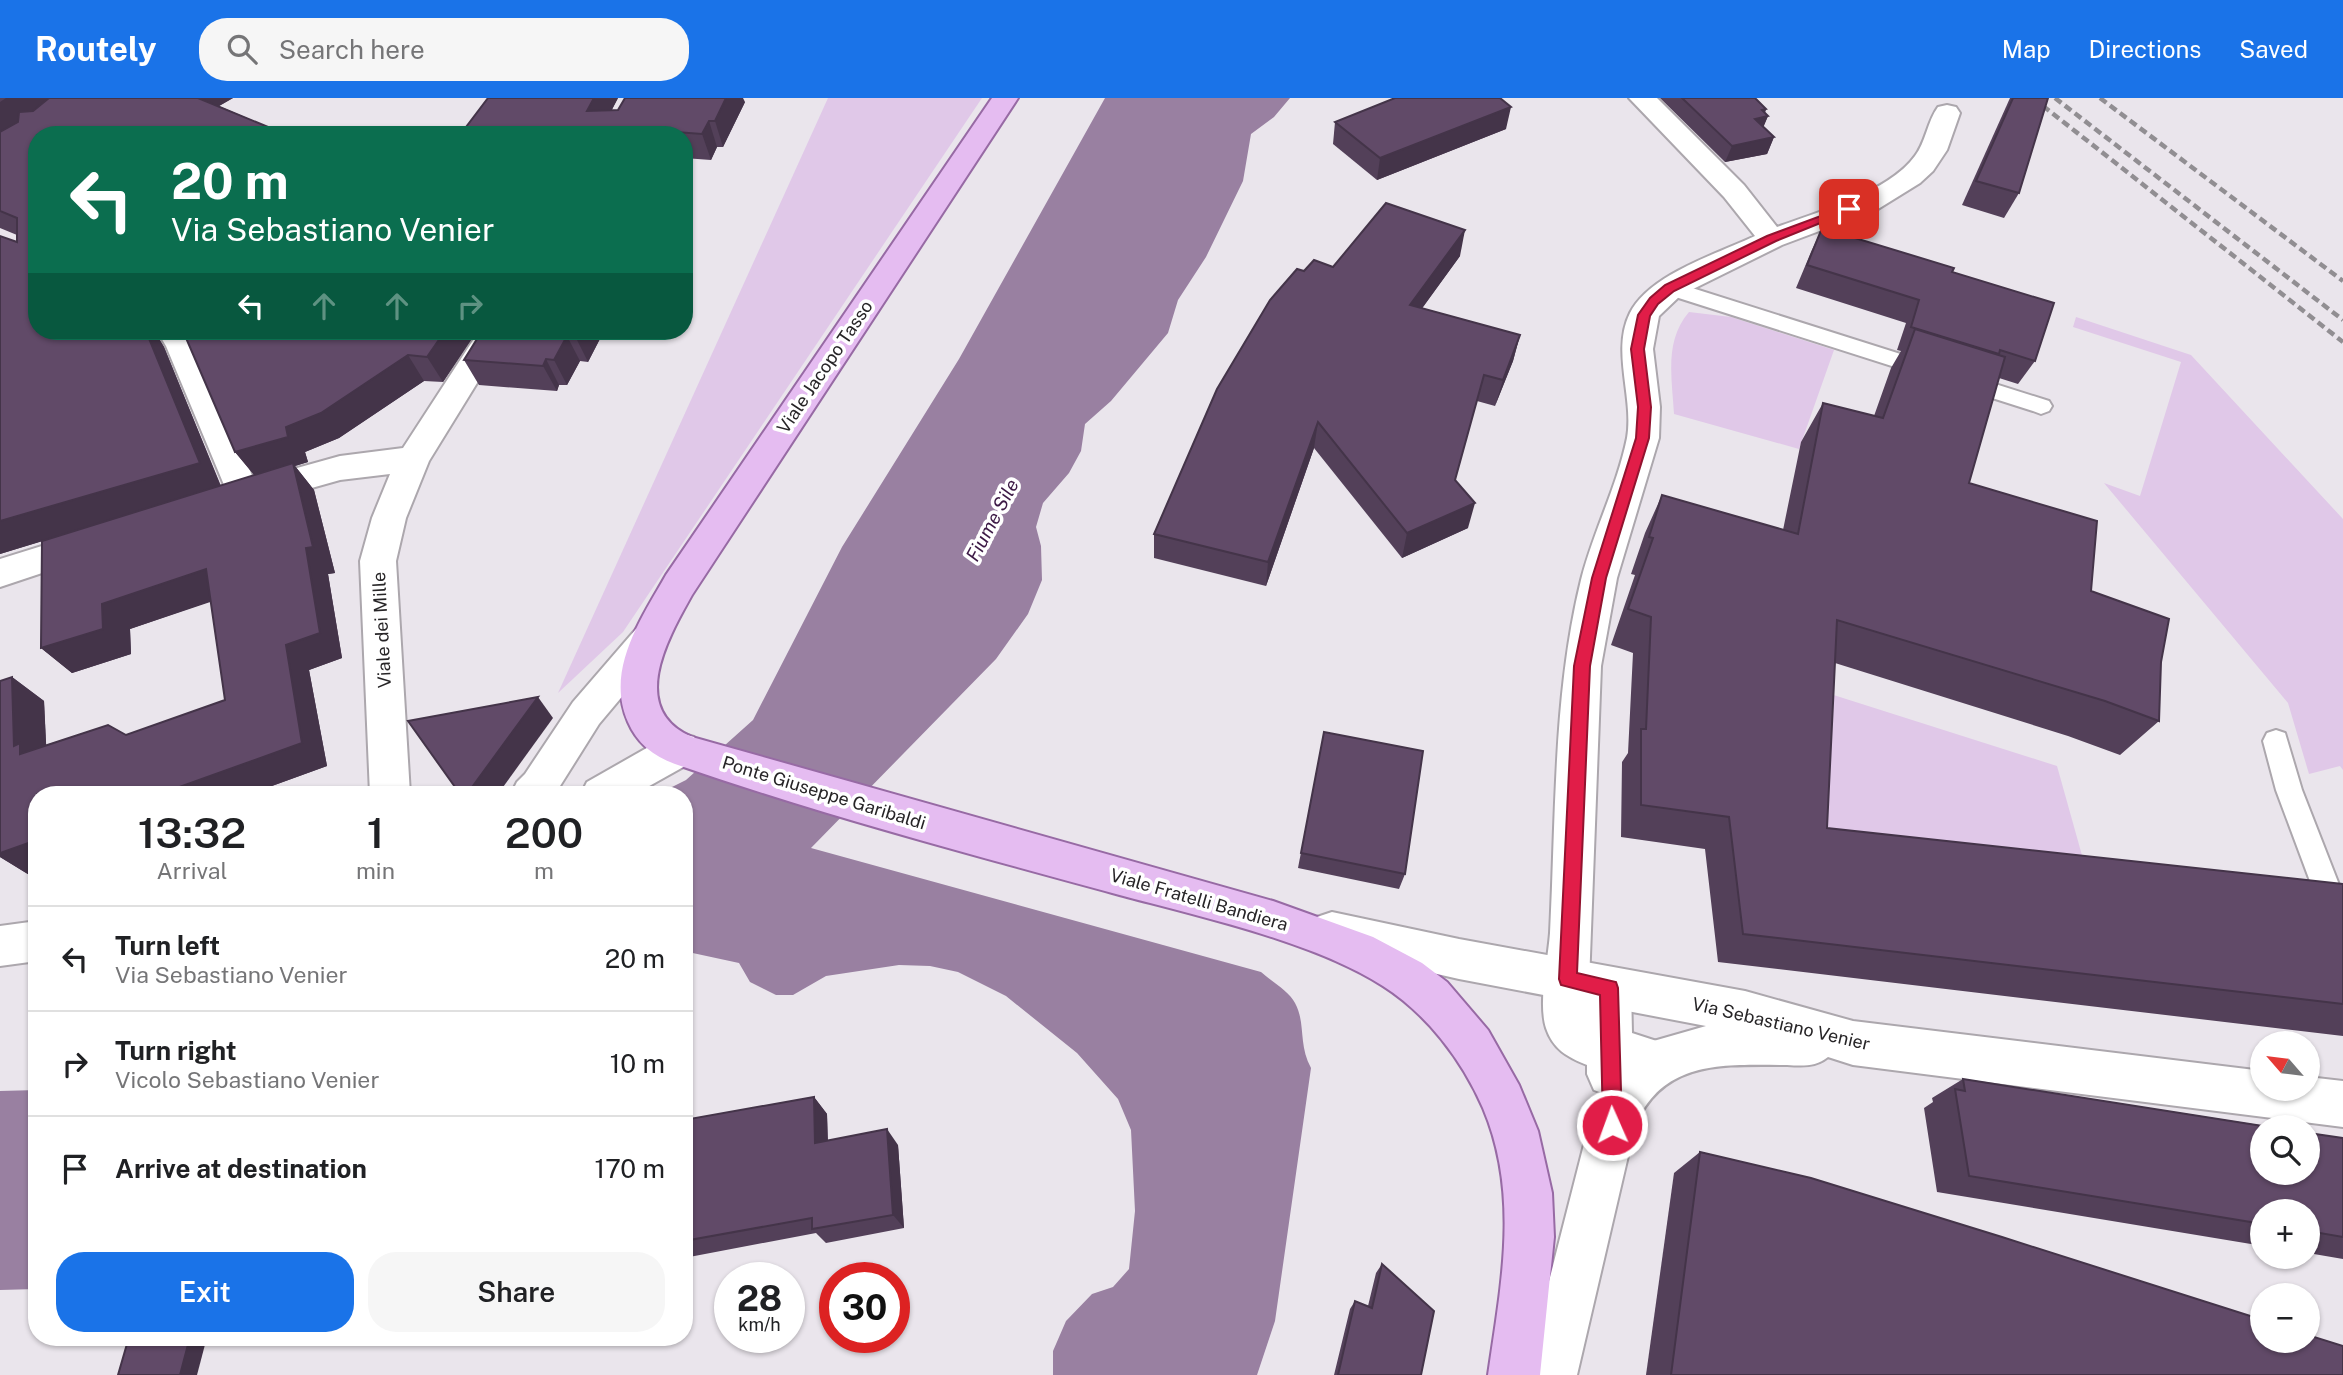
<!DOCTYPE html>
<html lang="en">
<head>
<meta charset="utf-8">
<style>
	:root { --surface:#fff; --page:#f6f6f6; --text:#202124; --muted:#757577; --line:#e0e0e0; --accent:#1a73e8 }
	body { margin:0; font-family:"Public Sans",sans-serif; background:var(--page); color:var(--text); height:100vh; display:flex; flex-direction:column; font-size:26px; white-space:nowrap }
	* { box-sizing:border-box; margin:0 }
	p { font-size:23px; color:var(--muted) }
	.icon { flex:none; width:38px; height:38px; fill:none; stroke:currentColor; stroke-width:2; stroke-linecap:round; stroke-linejoin:round }
	.map { position:relative; flex:1; overflow:hidden }
	.panel { position:absolute; left:28px; top:688px; width:665px; height:560px; display:flex; flex-direction:column; background:var(--surface); border-radius:28px; box-shadow:0 2px 5px #0004 }
	.panel>* { flex:none }
	.banner { position:absolute; left:28px; top:28px; width:665px; height:214px; border-radius:28px; box-shadow:0 2px 5px #0004; background:#0b6e4f; color:#fff; overflow:hidden }
	.needle { width:46px; rotate:298deg }
	.fabs { position:absolute; left:2250px; top:933px; display:grid; gap:14px }
	.fabs a { display:grid; place-items:center; width:70px; height:70px; border-radius:50%; background:var(--surface); box-shadow:0 2px 5px #0004; font-size:35px }
	.speed { position:absolute; left:714px; top:1164px; display:flex; gap:14px; font-size:35px; font-weight:700; text-align:center }
	.speed>* { display:grid; place-content:center; width:91px; height:91px; border-radius:50%; background:var(--surface); box-shadow:0 2px 5px #0004; line-height:1 }
	.speed small { font-size:18px; font-weight:400 }
	.speed .limit { border:10px solid #d22; background:#fff; color:#111 }
	.pin { position:absolute; display:grid; place-items:center; width:60px; height:60px; color:#fff; margin:-30px; border-radius:14px; box-shadow:0 4px 10px #0006 }
	.me { position:absolute; width:77px; margin:-38px; rotate:358deg; stroke-linejoin:round; filter:drop-shadow(0 0 5px #0008) }
	.turn { display:flex; align-items:center; gap:24px; height:147px; padding:0 28px; font-size:32px }
	.turn .icon { width:91px; height:91px; stroke-width:2.5 }
	.turn b { display:block; font-size:49px; line-height:60px }
	.lanes { display:flex; align-items:center; height:66px; padding:0 28px; background:#0003; justify-content:center; gap:35px; direction:ltr }
	.lanes .off { opacity:.35 }
	.eta { display:flex; justify-content:space-evenly; align-items:center; height:119px; text-align:center }
	.eta b { font-size:42px; font-weight:600; line-height:49px }
	.primary-button { display:flex; gap:14px; margin-top:auto; padding:14px 28px }
	.primary-button a { flex:1; height:80px; border-radius:28px; background:var(--accent); color:#fff; font-size:28px; font-weight:600; line-height:80px; text-align:center }
	.primary-button a+a { background:var(--page); color:var(--text) }
	ul { padding:0; list-style:none }
	li { display:flex; align-items:center; gap:21px; height:105px; padding:0 28px; border-top:2px solid var(--line) }
	li div { flex:1 }
	li b { display:block; font-size:26px }
	li em { font-style:normal }
	header { display:flex; align-items:center; gap:42px; box-sizing:border-box; height:98px; padding:0 35px; background:var(--accent); color:#fff }
	header strong { font-size:33px }
	nav { display:flex; gap:38px; margin-inline-start:auto; font-size:24px }
	.search { width:490px; height:63px; background:var(--page); display:flex; align-items:center; gap:18px; box-sizing:border-box; padding:0 24px; border-radius:28px; color:var(--muted); font-size:26px }
	.map>svg:first-child { display:block }
</style>
</head>
<body>
<header>
<strong>Routely</strong>
<div class="search"><svg class="icon" aria-label="search" viewBox="0 0 24 24"><circle cx="10" cy="10" r="6"/><path d="M15 15l6 6"/></svg>Search here</div>
<nav><a>Map</a><a>Directions</a><a>Saved</a></nav>
</header>
<div class="map">
<svg width="2343" height="1277" viewBox="0 0 2343 1277">
	<rect width="100%" height="100%" fill="#eae5ec"/>
	<g fill="#e0c8e8">
		<path d="M 828,0 L 982,0 L 623,534 L 558,595 Z"/>
		<path d="M 1689,214 L 1731,219 L 1834,252 L 1799,351 L 1674,316 C 1672,280 1664,243 1689,214 Z"/>
		<path d="M 2076,219 L 2191,257 L 2343,421 L 2343,672 L 2340,668 L 2309,676 L 2288,605 L 2104,385 L 2140,398 L 2181,264 L 2073,229 Z"/>
		<path d="M 1821,593 L 2057,668 L 2090,786 L 1814,734 Z"/>
	</g>
	<g fill="#9980a1">
		<path d="M 1105,0 L 1290,0 L 1274,19 L 1251,36 L 1243,83 L 1206,159 L 1178,202 L 1168,235 L 1111,303 L 1085,326 L 1081,353 L 1069,375 L 1043,405 L 1036,429 L 1041,448 L 1042,482 L 1028,516 L 996,561 L 811,750 L 1261,874 C 1271,883 1289,893 1295,905 C 1306,925 1298,946 1311,970 L 1275,1223 L 1257,1277 L 1053,1277 L 1053,1253 L 1066,1223 L 1092,1196 L 1113,1189 L 1129,1171 L 1135,1113 L 1131,1032 L 1118,1001 L 1077,955 L 1006,898 L 958,874 L 930,868 L 899,867 L 826,878 L 793,897 L 776,897 L 750,884 L 739,865 L 688,854 L 684,856 L 684,696 L 658,696 L 686,682 L 753,622 L 842,449 L 959,261 Z"/>
		<path d="M 37,992 L 37,1191 L 0,1192 L 0,993 Z"/>
	</g>
	<g fill="none" stroke-linecap="round" stroke-linejoin="round">
		<defs>
			<g id="service">
				<path d="M 1670,183 L 2049,303 L 2052,308 L 2049,313 L 2041,316 L 2033,313 L 1663,195 L 1660,190 L 1663,185 Z"/>
				<path d="M 2276,632 L 2285,635 L 2302,692 L 2343,797 L 2343,847 L 2333,843 L 2329,834 L 2276,692 L 2263,643 L 2267,635 Z"/>
			</g>
			<g id="minor">
				<path d="M 1629,0 L 1657,0 L 1744,87 L 1777,129 C 1818,114 1889,94 1915,58 C 1926,44 1927,24 1938,9 L 1947,7 L 1956,9 L 1960,15 L 1947,52 L 1933,73 L 1920,85 L 1878,111 L 1782,147 L 1681,197 L 1659,218 L 1653,251 L 1660,309 L 1659,340 L 1617,480 L 1601,568 L 1589,885 L 1594,875 L 1609,869 L 1624,875 L 1631,890 L 1632,935 L 1672,948 L 1678,963 L 1672,978 L 1656,985 L 1632,978 L 1626,992 L 1610,998 L 1594,992 L 1587,976 L 1587,967 C 1567,959 1553,951 1546,930 C 1538,905 1548,862 1550,835 C 1556,717 1553,596 1581,482 C 1593,434 1617,389 1627,340 C 1634,300 1611,253 1630,215 C 1650,176 1717,156 1755,138 L 1724,99 Z"/>
				<path d="M 157,233 L 188,233 L 192,239 L 254,382 L 340,358 L 403,350 L 479,233 L 509,233 L 429,363 L 406,420 L 396,463 L 410,696 L 370,696 L 360,463 L 372,420 L 390,376 L 340,382 L 244,409 L 232,406 L 166,248 Z"/>
				<path d="M 90,433 L 102,437 L 107,446 L 102,455 L 0,489 L 0,461 Z"/>
				<path d="M 649,526 L 662,531 L 667,541 L 662,551 L 599,626 L 555,696 L 511,696 L 517,684 L 525,676 L 573,604 L 636,531 Z"/>
				<path d="M 680,635 L 694,639 L 699,651 L 694,663 L 635,696 L 581,696 L 587,684 L 666,639 Z"/>
				<path d="M 37,823 L 37,863 L 0,868 L 0,828 Z"/>
			</g>
			<path id="tertiary" d="M 1332,814 L 1459,841 L 1745,893 L 1853,923 L 2263,973 L 2263,990 L 2308,990 L 2308,979 L 2343,983 L 2343,1029 L 1853,967 L 1828,959 C 1816,969 1802,968 1787,967 C 1725,967 1663,961 1635,1028 L 1577,1277 L 1525,1277 L 1589,1027 L 1609,980 L 1628,959 L 1650,944 L 1706,928 L 1459,881 L 1332,852 L 1317,847 L 1311,833 L 1317,819 Z"/>
			<path id="primary" d="M 992,0 L 1018,0 L 692,497 C 668,540 627,611 692,639 L 1273,803 L 1373,839 L 1422,865 L 1447,884 L 1488,932 L 1519,987 L 1538,1033 L 1552,1095 L 1554,1139 L 1540,1277 L 1488,1277 C 1501,1187 1520,1097 1483,1010 C 1462,962 1427,916 1383,888 C 1313,843 1197,818 1116,796 C 969,756 819,716 675,666 C 653,658 637,645 628,624 C 605,572 641,521 666,477 Z"/>
		</defs>
		<use href="#service" stroke="#aca7ad" stroke-width="4"/>
		<use href="#minor" stroke="#aca7ad" stroke-width="4"/>
		<use href="#tertiary" stroke="#aca7ad" stroke-width="4"/>
		<use href="#primary" stroke="#976aa4" stroke-width="4"/>
		<use href="#service" fill="#fff" fill-rule="evenodd"/>
		<use href="#minor" fill="#fff" fill-rule="evenodd"/>
		<use href="#tertiary" fill="#fff" fill-rule="evenodd"/>
		<use href="#primary" fill="#e5bcf1" fill-rule="evenodd"/>
		<g stroke="#918e92" stroke-width="4.5" stroke-dasharray="8 4.5" stroke-linecap="butt">
			<path d="M 2033,0 L 2343,244"/>
			<path d="M 2055,0 L 2343,222"/>
			<path d="M 2100,0 L 2343,183"/>
		</g>
	</g>
	<g fill="#534059">
		<path d="M 0,0 L 233,0 L 219,8 L 273,31 L 277,37 L 37,37 L 37,233 L 156,233 L 155,234 L 164,249 L 221,388 L 254,377 L 235,354 L 183,233 L 477,233 L 443,284 L 424,283 L 339,340 L 305,354 L 308,364 L 295,368 L 314,392 L 335,475 L 328,476 L 342,560 L 309,572 L 327,668 L 250,696 L 37,696 L 37,776 L 31,778 L 0,759 L 0,583 L 12,579 L 44,603 L 46,647 L 108,627 L 126,637 L 225,602 L 211,503 L 130,531 L 131,556 L 72,575 L 41,550 L 42,443 L 0,456 L 0,138 L 17,144 L 17,137 L 0,130 Z"/>
		<path d="M 618,0 L 611,13 L 745,4 L 723,49 L 717,49 L 711,62 L 684,60 L 684,37 L 460,37 Z"/>
		<path d="M 1660,0 L 1755,0 L 1766,11 L 1765,15 L 1768,18 L 1763,29 L 1774,39 L 1767,56 L 1725,64 Z"/>
		<path d="M 2010,0 L 2048,0 L 2019,95 L 2004,120 L 1962,107 Z"/>
		<path d="M 1335,24 L 1506,31 L 1377,82 L 1333,46 Z"/>
		<path d="M 1822,130 L 1952,174 L 2035,263 L 2018,286 L 1999,280 L 1969,385 L 2091,493 L 2161,564 L 2159,623 L 2120,657 L 2068,638 L 1835,565 L 1827,730 L 2343,786 L 2343,938 L 1718,864 L 1705,751 L 1621,739 L 1622,664 L 1628,655 L 1633,555 L 1611,547 L 1635,477 L 1631,476 L 1645,435 L 1662,397 L 1783,432 L 1801,344 L 1823,305 L 1874,318 L 1891,270 L 1901,253 L 1897,252 L 1906,225 L 1796,190 L 1811,154 Z"/>
		<path d="M 1460,158 L 1422,210 L 1520,237 L 1513,263 L 1495,308 L 1477,303 L 1455,382 L 1468,430 L 1402,460 L 1314,350 L 1266,488 L 1154,460 L 1154,436 L 1304,173 L 1333,169 Z"/>
		<path d="M 482,233 L 604,233 L 588,264 L 580,263 L 567,287 L 559,287 L 557,293 L 479,287 L 464,262 Z"/>
		<path d="M 1324,634 L 1405,776 L 1399,791 L 1298,770 Z"/>
		<path d="M 1963,981 L 2343,1040 L 2343,1161 L 2308,1155 L 2308,1113 L 2263,1113 L 2263,1148 L 1937,1094 L 1924,1010 L 1933,1004 L 1932,1000 Z"/>
		<path d="M 814,999 L 827,1016 L 828,1043 L 898,1047 L 904,1130 L 826,1145 L 816,1135 L 684,1160 L 684,1022 Z"/>
		<path d="M 1700,1054 L 2343,1277 L 1646,1277 L 1674,1075 Z"/>
		<path d="M 1382,1166 L 1421,1277 L 1334,1277 L 1350,1211 L 1355,1203 L 1368,1208 L 1376,1175 Z"/>
	</g>
	<g fill="#443449">
		<path d="M 6,0 L 62,0 L 0,45 L 0,4 Z"/>
		<path d="M 187,0 L 233,0 L 200,19 Z"/>
		<path d="M 594,0 L 618,0 L 599,37 L 587,13 Z"/>
		<path d="M 726,0 L 743,0 L 745,4 L 723,49 L 715,23 Z"/>
		<path d="M 1511,9 L 1506,31 L 1377,82 L 1380,60 Z"/>
		<path d="M 1766,11 L 1763,19 L 1768,18 L 1761,35 L 1755,21 L 1762,12 Z"/>
		<path d="M 709,23 L 717,49 L 711,62 L 702,36 Z"/>
		<path d="M 273,31 L 277,37 L 265,37 Z"/>
		<path d="M 1774,39 L 1767,56 L 1725,64 L 1732,48 Z"/>
		<path d="M 1465,132 L 1460,158 L 1405,234 L 1410,207 Z"/>
		<path d="M 146,233 L 156,233 L 155,234 L 164,249 L 221,389 L 0,456 L 0,423 Z"/>
		<path d="M 445,233 L 477,233 L 443,284 L 427,259 Z"/>
		<path d="M 578,233 L 604,233 L 588,264 L 575,238 Z"/>
		<path d="M 1520,237 L 1513,263 L 1495,308 L 1503,282 Z"/>
		<path d="M 567,238 L 580,263 L 567,287 L 554,262 Z"/>
		<path d="M 408,257 L 424,283 L 339,340 L 305,354 L 308,364 L 295,368 L 314,392 L 335,475 L 328,476 L 342,560 L 309,572 L 327,668 L 250,696 L 160,696 L 302,645 L 256,379 L 235,354 L 286,329 Z"/>
		<path d="M 546,261 L 559,287 L 557,293 L 543,268 Z"/>
		<path d="M 1318,324 L 1314,350 L 1266,488 L 1268,464 Z"/>
		<path d="M 1475,405 L 1468,430 L 1402,460 L 1407,435 Z"/>
		<path d="M 206,471 L 231,497 L 130,531 L 131,556 L 72,575 L 41,550 L 102,506 Z"/>
		<path d="M 12,579 L 44,603 L 47,664 L 20,656 L 14,648 Z"/>
		<path d="M 538,599 L 553,620 L 498,696 L 467,696 Z"/>
		<path d="M 37,742 L 37,776 L 31,778 L 0,759 L 0,755 Z"/>
		<path d="M 814,999 L 827,1016 L 828,1061 L 815,1045 Z"/>
		<path d="M 887,1031 L 898,1047 L 904,1130 L 893,1117 Z"/>
		<path d="M 190,1239 L 207,1239 L 197,1277 L 180,1277 Z"/>
	</g>
	<g fill="#614a68" stroke="#443449" stroke-width="2">
		<path d="M 49,0 L 198,0 L 273,31 L 265,37 L 37,37 L 37,233 L 146,233 L 200,365 L 0,423 L 0,138 L 17,144 L 17,120 L 0,113 L 0,34 L 18,24 L 19,14 L 33,13 Z"/>
		<path d="M 488,0 L 594,0 L 587,13 L 618,12 L 625,0 L 726,0 L 715,23 L 709,23 L 702,36 L 663,33 L 661,37 L 460,37 Z"/>
		<path d="M 1395,0 L 1500,0 L 1511,9 L 1380,60 L 1335,24 Z"/>
		<path d="M 1682,0 L 1755,0 L 1766,11 L 1762,12 L 1768,18 L 1755,21 L 1774,39 L 1732,48 Z"/>
		<path d="M 2013,0 L 2048,0 L 2019,95 L 1976,83 Z"/>
		<path d="M 1386,105 L 1465,132 L 1410,207 L 1520,237 L 1503,282 L 1484,277 L 1455,382 L 1475,405 L 1407,435 L 1318,324 L 1268,464 L 1154,436 L 1217,291 L 1270,202 L 1297,171 L 1304,173 L 1314,162 L 1333,169 Z"/>
		<path d="M 1822,130 L 1954,170 L 1952,174 L 2054,205 L 2035,263 L 2000,252 L 1999,256 L 1911,229 L 1919,202 L 1807,167 Z"/>
		<path d="M 1915,231 L 2005,259 L 1969,385 L 2097,423 L 2091,493 L 2169,521 L 2161,564 L 2159,623 L 2105,603 L 1837,522 L 1827,730 L 2343,786 L 2343,906 L 1743,836 L 1729,719 L 1641,707 L 1641,631 L 1646,631 L 1651,519 L 1628,511 L 1653,440 L 1649,439 L 1662,397 L 1798,436 L 1823,305 L 1883,320 Z"/>
		<path d="M 183,233 L 445,233 L 427,259 L 408,257 L 321,315 L 286,329 L 288,339 L 235,354 Z"/>
		<path d="M 482,233 L 578,233 L 575,238 L 567,238 L 554,262 L 546,261 L 543,268 L 464,262 Z"/>
		<path d="M 293,365 L 313,449 L 306,450 L 320,535 L 286,547 L 302,645 L 160,696 L 37,696 L 37,742 L 0,755 L 0,583 L 12,579 L 14,648 L 20,645 L 20,656 L 108,627 L 126,637 L 225,602 L 206,471 L 102,506 L 103,531 L 41,550 L 42,443 Z"/>
		<path d="M 538,599 L 467,696 L 460,696 L 408,623 Z"/>
		<path d="M 1324,634 L 1423,653 L 1405,776 L 1301,755 Z"/>
		<path d="M 1963,981 L 2269,1029 L 2263,1029 L 2263,1074 L 2308,1074 L 2308,1035 L 2343,1040 L 2343,1139 L 2308,1133 L 2308,1113 L 2263,1113 L 2263,1126 L 1969,1078 L 1955,991 L 1965,993 Z"/>
		<path d="M 814,999 L 815,1045 L 887,1031 L 893,1117 L 812,1131 L 812,1120 L 684,1143 L 684,1022 Z"/>
		<path d="M 1700,1054 L 1811,1080 L 2002,1139 L 2263,1222 L 2263,1242 L 2308,1242 L 2308,1237 L 2343,1248 L 2343,1277 L 1671,1277 Z"/>
		<path d="M 1382,1166 L 1434,1213 L 1421,1277 L 1338,1277 L 1355,1203 L 1372,1210 Z"/>
		<path d="M 129,1239 L 190,1239 L 180,1277 L 118,1277 Z"/>
	</g>
	<path fill="#e11d48" stroke="#92132f" stroke-width="2" d="M 1845,109 L 1855,111 L 1776,143 L 1674,193 L 1658,206 L 1650,218 L 1644,251 L 1651,309 L 1649,340 L 1606,480 L 1590,568 L 1577,875 L 1616,884 L 1618,890 L 1622,1027 L 1619,1033 L 1612,1036 L 1605,1033 L 1603,1027 L 1600,897 L 1561,887 L 1559,881 L 1574,568 L 1592,480 L 1636,340 L 1638,309 L 1631,251 L 1638,217 L 1650,200 L 1665,187 L 1767,138 Z"/>
	<g text-anchor="middle" stroke-width="7" stroke-linejoin="round" paint-order="stroke">
		<g font-size="18" fill="#272527" stroke="#fff">
			<text transform="translate(825 269) rotate(-56)" y="6">Viale Jacopo Tasso</text>
			<text transform="translate(382 532) rotate(-93)" y="6">Viale dei Mille</text>
			<text transform="translate(824 695) rotate(17)" y="6">Ponte Giuseppe Garibaldi</text>
			<text transform="translate(1199 802) rotate(16)" y="6">Viale Fratelli Bandiera</text>
			<text transform="translate(1781 926) rotate(13)" y="6">Via Sebastiano Venier</text>
		</g>
		<g font-size="19" font-style="italic" fill="#3c1945" stroke="#fff">
			<text transform="translate(992 422) rotate(-62)" y="7">Fiume Sile</text>
		</g>
	</g>
</svg>
<div class="fabs">
<a><svg class="needle" viewBox="-14 -14 28 28"><path d="M0-13l5 13h-10z" fill="#e53935"/><path d="M0 13l5-13h-10z" fill="#757577"/></svg></a>
<a><svg class="icon" aria-label="search" viewBox="0 0 24 24"><circle cx="10" cy="10" r="6"/><path d="M15 15l6 6"/></svg></a>
<a>+</a>
<a>−</a>
</div>
<div class="speed"><div>28<small>km/h</small></div><div class="limit">30</div></div>
<div class="pin" style="left:1849px;top:111px;background:#d93025"><svg class="icon" aria-label="arrive" viewBox="0 0 24 24"><path d="M6 21V4h12l-3 4 3 4H6"/></svg></div>
<svg class="me" style="left:1612px;top:1027px" viewBox="-20 -20 40 40"><circle r="17" fill="#e11d48" stroke="#fff" stroke-width="3"/><path d="M0-11L8 9 0 5-8 9z" fill="#fff"/></svg>
<div class="banner">
<div class="turn"><svg class="icon" aria-label="left" viewBox="0 0 24 24"><path d="M17 20v-9H6M10 6l-5 5 5 5"/></svg><div><b>20 m</b>Via Sebastiano Venier</div></div>
<div class="lanes"><svg class="icon" aria-label="left" viewBox="0 0 24 24"><path d="M17 20v-9H6M10 6l-5 5 5 5"/></svg><svg class="icon off" aria-label="ahead" viewBox="0 0 24 24"><path d="M12 20V5M6 11l6-6 6 6"/></svg><svg class="icon off" aria-label="ahead" viewBox="0 0 24 24"><path d="M12 20V5M6 11l6-6 6 6"/></svg><svg class="icon off" aria-label="right" viewBox="0 0 24 24"><path d="M7 20v-9h11M14 6l5 5-5 5"/></svg></div>
</div>
<section class="panel">
<div class="eta">
<div><b>13:32</b><p>Arrival</p></div>
<div><b>1</b><p>min</p></div>
<div><b>200</b><p>m</p></div>
</div>
<ul>
<li><svg class="icon" aria-label="left" viewBox="0 0 24 24"><path d="M17 20v-9H6M10 6l-5 5 5 5"/></svg><div><b>Turn left</b><p>Via Sebastiano Venier</p></div><em>20 m</em></li>
<li><svg class="icon" aria-label="right" viewBox="0 0 24 24"><path d="M7 20v-9h11M14 6l5 5-5 5"/></svg><div><b>Turn right</b><p>Vicolo Sebastiano Venier</p></div><em>10 m</em></li>
<li><svg class="icon" aria-label="arrive" viewBox="0 0 24 24"><path d="M6 21V4h12l-3 4 3 4H6"/></svg><div><b>Arrive at destination</b></div><em>170 m</em></li>
</ul>
<div class="primary-button"><a>Exit</a><a>Share</a></div>
</section>
</div>
</body>
</html>
